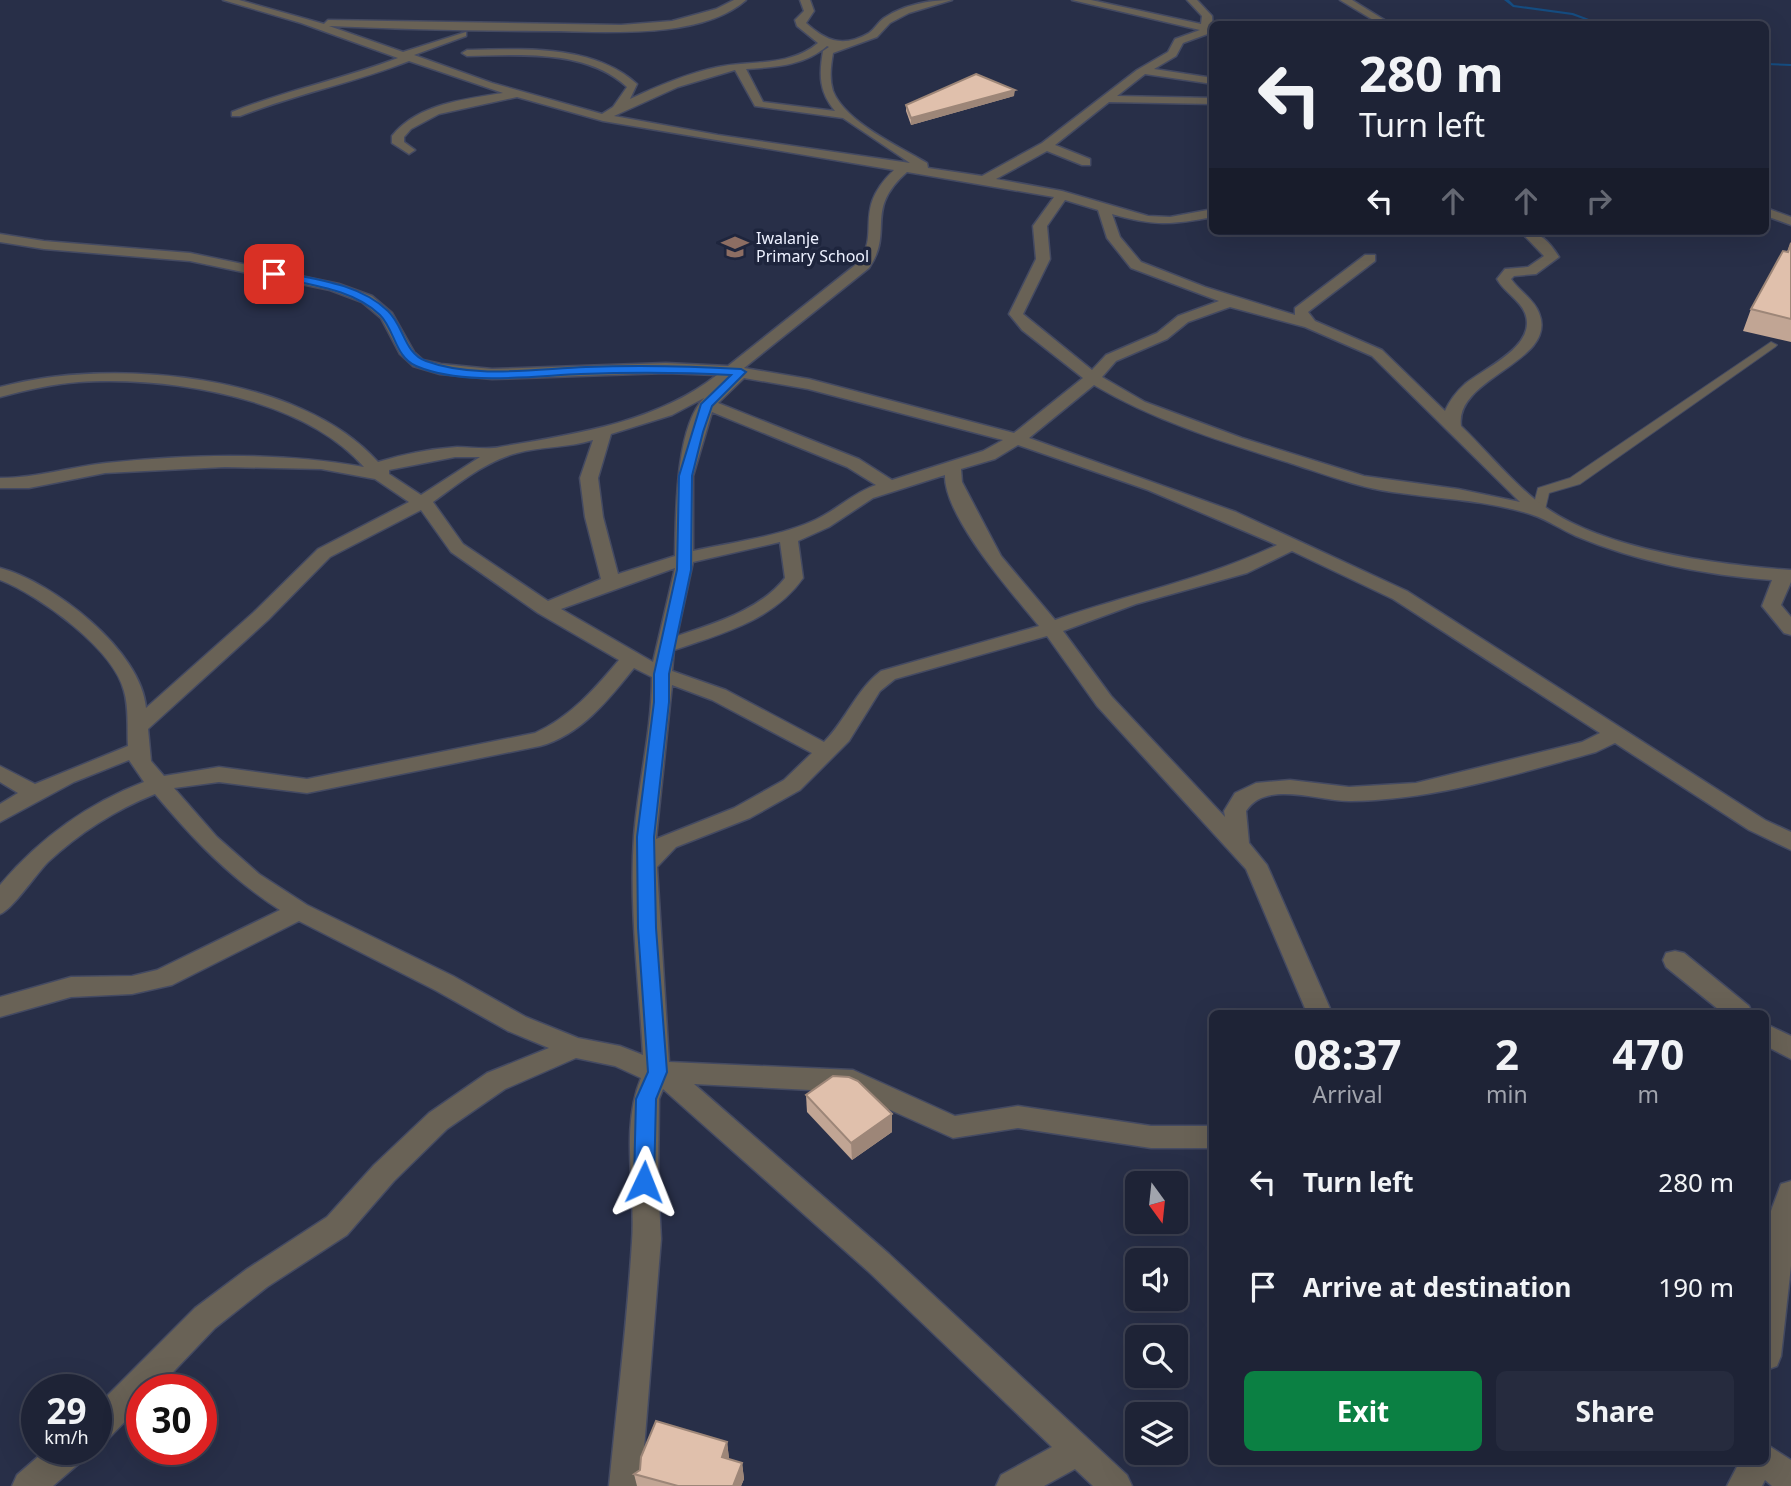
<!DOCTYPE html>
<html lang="en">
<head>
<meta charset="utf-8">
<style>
	:root { --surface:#1e2336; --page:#262b3e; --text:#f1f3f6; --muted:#a1a4ad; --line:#3c4051; --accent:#0b8043 }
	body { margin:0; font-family:"Noto Sans",sans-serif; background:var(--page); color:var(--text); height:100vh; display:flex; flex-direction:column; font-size:26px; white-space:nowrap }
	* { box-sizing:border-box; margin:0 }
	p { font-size:23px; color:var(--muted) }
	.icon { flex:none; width:38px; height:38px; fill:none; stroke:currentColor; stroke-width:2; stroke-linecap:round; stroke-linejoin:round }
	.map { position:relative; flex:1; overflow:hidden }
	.panel { position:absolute; left:1209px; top:1010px; width:560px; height:455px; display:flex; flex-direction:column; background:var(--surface); border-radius:10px; box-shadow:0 7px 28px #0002,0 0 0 2px var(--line) }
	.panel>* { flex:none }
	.banner { position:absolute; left:1209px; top:21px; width:560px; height:214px; border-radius:10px; box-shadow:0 7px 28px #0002,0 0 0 2px var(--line); background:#1e2336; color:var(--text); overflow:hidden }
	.needle { width:46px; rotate:165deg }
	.controls { position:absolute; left:1125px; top:1171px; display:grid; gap:14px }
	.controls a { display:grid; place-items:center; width:63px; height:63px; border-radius:10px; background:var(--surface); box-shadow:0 7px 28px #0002,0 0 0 2px var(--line); font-size:35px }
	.speed { position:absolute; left:21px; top:1374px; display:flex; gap:14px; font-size:35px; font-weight:700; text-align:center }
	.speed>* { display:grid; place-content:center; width:91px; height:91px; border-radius:50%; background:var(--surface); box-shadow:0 7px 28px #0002,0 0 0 2px var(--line); line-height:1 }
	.speed small { font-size:18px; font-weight:400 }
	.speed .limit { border:10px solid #d22; background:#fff; color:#111 }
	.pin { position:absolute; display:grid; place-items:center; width:60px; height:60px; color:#fff; margin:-30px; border-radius:14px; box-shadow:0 4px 10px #0006 }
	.me { position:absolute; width:77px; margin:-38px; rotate:2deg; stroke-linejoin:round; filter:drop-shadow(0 0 5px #0008) }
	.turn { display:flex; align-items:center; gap:24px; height:147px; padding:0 35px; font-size:32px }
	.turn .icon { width:91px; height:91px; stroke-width:2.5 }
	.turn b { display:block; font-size:49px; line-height:60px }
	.lanes { display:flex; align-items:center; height:66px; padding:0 35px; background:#0003; justify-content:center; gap:35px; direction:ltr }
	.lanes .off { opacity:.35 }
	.eta { display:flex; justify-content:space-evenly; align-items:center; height:119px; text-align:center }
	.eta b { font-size:42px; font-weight:700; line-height:49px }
	.cta { display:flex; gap:14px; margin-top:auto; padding:14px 35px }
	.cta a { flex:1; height:80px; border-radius:10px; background:var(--accent); color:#fff; font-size:28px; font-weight:700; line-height:80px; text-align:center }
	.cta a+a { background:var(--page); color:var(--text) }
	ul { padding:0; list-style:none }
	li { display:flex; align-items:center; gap:21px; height:105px; padding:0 35px }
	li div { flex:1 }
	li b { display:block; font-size:26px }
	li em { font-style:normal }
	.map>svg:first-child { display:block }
</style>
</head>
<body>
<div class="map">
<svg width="1791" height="1486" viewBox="0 0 1791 1486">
	<rect width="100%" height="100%" fill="#282f48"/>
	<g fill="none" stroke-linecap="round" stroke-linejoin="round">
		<g fill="#154d82" fill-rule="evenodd">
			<path d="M 1504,0 L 1509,0 L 1514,5 L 1573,13 L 1602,24 L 1597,24 L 1572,15 L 1513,7 Z"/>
			<path d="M 1766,63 L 1791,64 L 1791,66 L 1766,65 Z"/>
		</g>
		<defs>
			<path id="lane" d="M 1771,342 L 1777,345 L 1775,347 L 1580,484 L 1549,493 L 1544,514 L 1534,514 L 1532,511 L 1538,488 L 1570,478 Z"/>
			<g id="street">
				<path d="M 223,0 L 239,0 L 324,24 L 328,20 L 621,25 L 672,21 L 716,9 L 734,0 L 746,0 C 699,41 602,31 543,31 C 472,31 401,29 329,26 L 403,52 L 466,32 L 466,36 L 414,55 L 492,83 L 602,114 L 613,107 L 627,87 C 586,49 519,55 467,56 L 462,53 L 467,50 C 523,49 592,44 637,84 L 630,99 C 658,86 688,73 718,67 C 751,60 790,67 818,43 L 797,26 L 795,20 L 804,11 L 800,0 L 810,0 L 814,11 L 806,23 C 826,41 843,48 869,33 C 875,29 878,22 884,18 C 903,5 929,0 952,0 L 909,13 L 890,23 L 877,37 L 833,53 C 831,65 829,78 833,91 C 845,122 900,147 927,163 L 928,168 L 982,176 L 1042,143 L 1137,70 L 1168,52 L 1175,39 L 1200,30 L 1072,0 L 1091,0 L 1201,24 L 1202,16 L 1187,0 L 1197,0 L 1212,16 L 1213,32 L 1183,43 L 1176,56 L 1154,69 L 1213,78 L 1213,84 L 1145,74 L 1117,96 L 1213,98 L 1213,104 L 1109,102 L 1055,145 L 1090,159 L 1090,165 L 1082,165 L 1047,151 L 996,179 L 1062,191 L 1148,216 L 1170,217 L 1213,209 L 1213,217 C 1172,225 1152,226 1112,214 L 1120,237 L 1141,262 L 1205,287 L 1295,315 L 1295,308 L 1365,255 L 1375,255 L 1375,261 L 1308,312 L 1315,321 L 1382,350 L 1445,411 C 1450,400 1456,392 1465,384 C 1484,368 1538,346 1525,313 C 1520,300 1504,292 1497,279 L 1505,269 L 1528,267 L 1544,256 L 1520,231 C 1540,231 1549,241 1559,257 L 1536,274 L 1514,276 L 1511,279 C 1519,291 1534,299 1539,313 C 1559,362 1454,377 1461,426 C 1486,450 1517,488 1545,507 C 1605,550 1719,565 1791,570 L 1791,582 L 1781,605 L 1791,617 L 1791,635 L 1784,633 L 1762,606 L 1772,580 C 1706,575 1638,562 1576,536 C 1562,530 1548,520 1533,515 C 1488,500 1439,499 1392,492 C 1357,487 1324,474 1290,463 C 1223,442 1155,421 1094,385 L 1029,438 L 1236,512 L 1407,591 L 1765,820 L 1791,832 L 1791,850 L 1749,830 L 1615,743 L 1596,752 C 1517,774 1434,800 1351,801 C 1321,802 1266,779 1246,811 L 1249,843 L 1267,865 L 1332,1013 L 1307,1013 L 1246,869 L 1097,706 L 1047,636 L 895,679 L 880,691 L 849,741 L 800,790 L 750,818 L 676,847 L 657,867 L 669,1062 L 853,1070 L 955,1116 L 1018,1106 L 1151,1126 L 1213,1126 L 1213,1148 L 1151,1148 L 1018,1128 L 953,1138 L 850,1092 L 694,1084 L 889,1254 L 1127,1475 L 1132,1486 L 1093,1486 L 1075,1469 L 1044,1486 L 996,1486 L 1001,1475 L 1052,1447 L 869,1272 L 663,1089 L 659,1099 L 658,1182 L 661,1239 L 641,1486 L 609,1486 C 617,1405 627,1323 632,1242 C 636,1188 620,1129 641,1078 L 615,1066 L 576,1058 L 505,1089 L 447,1129 L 394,1181 L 347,1235 L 267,1287 L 215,1328 L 156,1390 L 142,1390 L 142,1404 L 107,1440 L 96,1444 L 96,1407 L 195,1308 L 247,1269 L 327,1217 L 374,1165 L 429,1113 L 487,1073 L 549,1048 L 508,1031 L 435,990 L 299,921 L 172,985 L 132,994 L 71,997 L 0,1017 L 0,997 L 71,977 L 132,976 L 157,970 L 280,910 C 230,878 193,839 155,794 C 115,810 79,833 48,862 C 36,874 12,910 0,914 L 0,885 C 40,838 87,804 144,782 L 129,760 L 74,782 L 0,822 L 0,804 L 18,793 L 0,782 L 0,766 L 35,784 L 128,746 C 127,728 129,708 124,691 C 114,649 39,595 0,580 L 0,568 C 53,582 142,651 146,708 L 254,612 L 318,549 L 409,502 L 375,479 L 321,469 L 225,467 L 105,473 L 29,488 L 0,488 L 0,478 C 37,478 70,467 106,463 C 190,454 281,452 364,467 C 303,397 168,376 79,382 C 52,384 26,390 0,397 L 0,387 C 109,357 299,373 378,462 C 404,454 430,449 457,447 C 471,447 487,450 500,447 C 574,434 656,423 717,375 L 666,373 L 492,379 L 440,374 L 413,366 L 400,354 L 381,318 L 362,302 L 330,290 L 190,261 L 44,249 L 0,242 L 0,234 L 44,241 L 190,253 L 339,284 L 372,296 L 392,313 L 414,352 L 423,360 L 441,364 L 492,369 L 666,363 L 728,366 L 859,262 C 881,231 852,210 894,170 L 603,121 L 517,97 L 439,114 L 411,129 L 404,137 L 404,142 L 415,150 L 409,154 L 392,143 L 392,136 C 417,104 465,99 503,93 L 409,61 C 353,83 296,94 240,116 L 232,116 L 232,112 C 287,90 343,79 398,58 L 301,23 ZM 827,46 L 829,47 L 823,51 C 819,75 819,92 835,111 L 763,102 L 746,69 C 775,67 804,66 827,46 ZM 735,70 L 755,106 L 843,118 L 910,163 L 718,135 L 614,116 L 678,87 ZM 907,172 L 1054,197 L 1033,226 L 1036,259 L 1009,314 L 1022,330 L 1083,378 L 1014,433 L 809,379 L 744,368 L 869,268 C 895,230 863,211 907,172 ZM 1065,200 L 1098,210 L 1107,238 L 1131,268 L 1219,301 L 1178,316 L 1157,333 L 1106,355 L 1092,370 L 1023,314 L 1050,259 L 1047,226 ZM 1230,307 L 1305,327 L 1372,356 L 1520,502 L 1458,489 L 1364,476 L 1242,438 L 1145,402 L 1102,377 L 1116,361 L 1167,339 L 1188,322 ZM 744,378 L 808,389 L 1003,440 L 983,451 L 892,480 L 859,459 L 718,403 ZM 704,398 C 675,428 676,515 675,556 L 618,574 L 603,517 L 598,478 L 611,434 L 672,415 ZM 712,412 L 847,467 L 876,485 C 853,493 837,510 815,520 C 778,537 733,542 693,551 L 693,476 ZM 593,440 L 580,478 L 585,517 L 601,579 L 548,601 L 463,544 L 433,502 C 458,484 486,461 517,453 C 542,446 568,448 593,440 ZM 1018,445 L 1148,490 L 1277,545 C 1206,579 1129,594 1055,620 L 1001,556 L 962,482 L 961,469 L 995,459 ZM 455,457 L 480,457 L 421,495 L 389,474 L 389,470 ZM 945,475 C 944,517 1013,594 1039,626 L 881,671 C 856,690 846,720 824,742 L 726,690 L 672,671 L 674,650 C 721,634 774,620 803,578 L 798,541 L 829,527 L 873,498 ZM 421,510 L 451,552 L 538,613 L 619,660 C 594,690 570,717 535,733 L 307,779 L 219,767 L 164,776 L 151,761 L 148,729 L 268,620 L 330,557 ZM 780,542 L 785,578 C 760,610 715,623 677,636 L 693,562 ZM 1292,551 L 1393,599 L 1600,733 L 1582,742 L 1416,783 L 1349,787 L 1290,780 L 1256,783 L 1235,793 L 1224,811 L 1225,817 L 1111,696 L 1063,631 L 1136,604 L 1247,573 ZM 675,568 L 653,662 L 561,609 ZM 634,668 L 652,677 C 652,731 638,783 634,836 C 629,908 639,983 643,1055 L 620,1046 L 578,1038 L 526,1017 L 453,976 L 307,905 L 259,874 L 217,837 L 174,788 L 219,782 L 307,793 L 540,746 C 581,735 609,699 634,668 ZM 672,685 L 712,700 L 812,753 L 784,780 L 734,808 L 656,839 Z"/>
				<path d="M 1340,0 L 1352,0 L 1391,24 L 1380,24 Z"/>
				<path d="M 1766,208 L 1791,217 L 1791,225 L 1766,216 Z"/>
				<path d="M 1675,951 L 1684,953 L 1749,1006 L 1752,1013 L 1723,1013 L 1666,967 L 1663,960 L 1666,953 Z"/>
				<path d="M 1766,1024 L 1791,1036 L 1791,1059 L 1766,1046 Z"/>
				<path d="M 1791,1181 L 1791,1266 L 1781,1356 L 1777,1366 L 1766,1370 L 1766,1236 L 1768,1219 L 1781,1184 Z"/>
				<path d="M 1766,1444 L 1791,1460 L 1791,1486 L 1772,1486 L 1765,1480 L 1762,1486 L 1727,1486 L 1740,1461 L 1766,1461 Z"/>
				<path d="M 47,1449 L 88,1449 L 83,1460 L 53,1486 L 12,1486 L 17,1475 Z"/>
			</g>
		</defs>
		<use href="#lane" stroke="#444a62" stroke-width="2"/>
		<use href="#street" stroke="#444a62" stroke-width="3"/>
		<use href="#lane" fill="#696256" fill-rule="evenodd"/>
		<use href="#street" fill="#696256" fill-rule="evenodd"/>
	</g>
	<g fill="#c1a594">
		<path d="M 1014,96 L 911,125 L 906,111 L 906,105 Z"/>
		<path d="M 1791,242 L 1791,342 L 1743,331 L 1751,309 L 1787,252 Z"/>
		<path d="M 806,1095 L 892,1114 L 892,1132 L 852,1160 L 807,1112 Z"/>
		<path d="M 727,1442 L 729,1459 L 742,1463 L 744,1479 L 741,1486 L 637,1486 L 634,1474 Z"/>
	</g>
	<g fill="#9d8678">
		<path d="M 1015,90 L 1014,96 L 911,125 L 911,118 Z"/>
		<path d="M 892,1114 L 892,1132 L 852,1160 L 851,1143 Z"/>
		<path d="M 727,1442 L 729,1458 L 724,1473 L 722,1457 Z"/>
		<path d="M 742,1463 L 744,1479 L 741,1486 L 733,1486 Z"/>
	</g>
	<g fill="#e0c0ac" stroke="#9d8678" stroke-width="2">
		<path d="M 976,74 L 1015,90 L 911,118 L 906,105 Z"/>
		<path d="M 1791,243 L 1791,319 L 1751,309 L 1783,251 L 1788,252 Z"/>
		<path d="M 833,1076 L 849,1077 L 858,1081 L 892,1114 L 851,1143 L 806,1095 Z"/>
		<path d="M 656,1421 L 727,1442 L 722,1457 L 742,1463 L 733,1486 L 678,1486 L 634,1474 L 640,1470 L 641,1457 Z"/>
	</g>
	<path fill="#1a73e8" stroke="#114b97" stroke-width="2" d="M 274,271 C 313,279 359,283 388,311 C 404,326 404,353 426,361 C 474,379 535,369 586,367 C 638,365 688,366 741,369 L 746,372 L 712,406 L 703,432 L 692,476 L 691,570 L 669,674 L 669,702 L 654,837 L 656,928 L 667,1072 L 656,1099 L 654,1182 L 651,1189 L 644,1191 L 637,1189 L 634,1182 L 636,1099 L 648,1072 L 638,928 L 637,837 L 654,702 L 654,674 L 677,570 L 679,476 L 701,404 L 731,375 C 680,372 631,372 581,374 C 532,376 463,386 416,366 C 395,357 395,330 380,315 C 352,288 307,285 270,276 L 269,274 Z"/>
	<defs>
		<symbol id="school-bare" viewBox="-9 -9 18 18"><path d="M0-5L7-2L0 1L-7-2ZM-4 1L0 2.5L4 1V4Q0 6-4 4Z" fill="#8d6e63" stroke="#1e253d" stroke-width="2.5" paint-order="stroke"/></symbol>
	</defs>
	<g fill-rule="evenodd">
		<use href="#school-bare" x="716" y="228" width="38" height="38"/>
	</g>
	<g text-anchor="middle" stroke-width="7" stroke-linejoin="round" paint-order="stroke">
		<g font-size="16" fill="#edf1ff" stroke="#1e253d" text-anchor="start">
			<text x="756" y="244">Iwalanje<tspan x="756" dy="18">Primary School</tspan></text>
		</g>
	</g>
</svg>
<div class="controls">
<a><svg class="needle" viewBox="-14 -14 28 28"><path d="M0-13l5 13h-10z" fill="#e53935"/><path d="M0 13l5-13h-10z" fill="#a1a4ad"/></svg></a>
<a><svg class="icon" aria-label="sound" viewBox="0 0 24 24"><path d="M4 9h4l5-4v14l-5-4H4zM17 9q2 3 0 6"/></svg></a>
<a><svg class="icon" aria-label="search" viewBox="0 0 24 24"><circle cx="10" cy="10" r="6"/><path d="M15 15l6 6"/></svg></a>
<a><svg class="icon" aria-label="layers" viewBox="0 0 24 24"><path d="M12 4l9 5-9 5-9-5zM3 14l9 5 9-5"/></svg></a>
</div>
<div class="speed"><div>29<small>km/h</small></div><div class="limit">30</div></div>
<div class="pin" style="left:274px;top:274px;background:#d93025"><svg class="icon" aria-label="arrive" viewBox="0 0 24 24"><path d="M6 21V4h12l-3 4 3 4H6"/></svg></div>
<svg class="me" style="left:644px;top:1182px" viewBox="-20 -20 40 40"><path d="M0-17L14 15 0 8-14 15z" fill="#1a73e8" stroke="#fff" stroke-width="4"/></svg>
<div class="banner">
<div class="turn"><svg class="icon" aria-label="left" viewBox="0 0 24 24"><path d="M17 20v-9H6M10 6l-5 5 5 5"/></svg><div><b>280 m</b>Turn left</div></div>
<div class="lanes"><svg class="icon" aria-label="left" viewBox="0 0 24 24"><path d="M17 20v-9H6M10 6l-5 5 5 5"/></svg><svg class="icon off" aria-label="ahead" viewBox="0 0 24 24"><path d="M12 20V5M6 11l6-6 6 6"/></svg><svg class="icon off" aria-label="ahead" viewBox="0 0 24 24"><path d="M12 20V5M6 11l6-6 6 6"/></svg><svg class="icon off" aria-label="right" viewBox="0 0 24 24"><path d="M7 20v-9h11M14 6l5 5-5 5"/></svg></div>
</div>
<section class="panel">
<div class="eta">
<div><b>08:37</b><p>Arrival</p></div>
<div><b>2</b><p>min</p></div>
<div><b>470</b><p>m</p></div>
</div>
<ul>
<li><svg class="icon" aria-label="left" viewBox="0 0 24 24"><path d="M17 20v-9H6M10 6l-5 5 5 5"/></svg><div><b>Turn left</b></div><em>280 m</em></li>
<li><svg class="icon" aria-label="arrive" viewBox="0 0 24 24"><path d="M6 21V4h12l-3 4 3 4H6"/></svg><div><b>Arrive at destination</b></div><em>190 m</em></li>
</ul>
<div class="cta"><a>Exit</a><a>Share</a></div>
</section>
</div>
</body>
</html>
